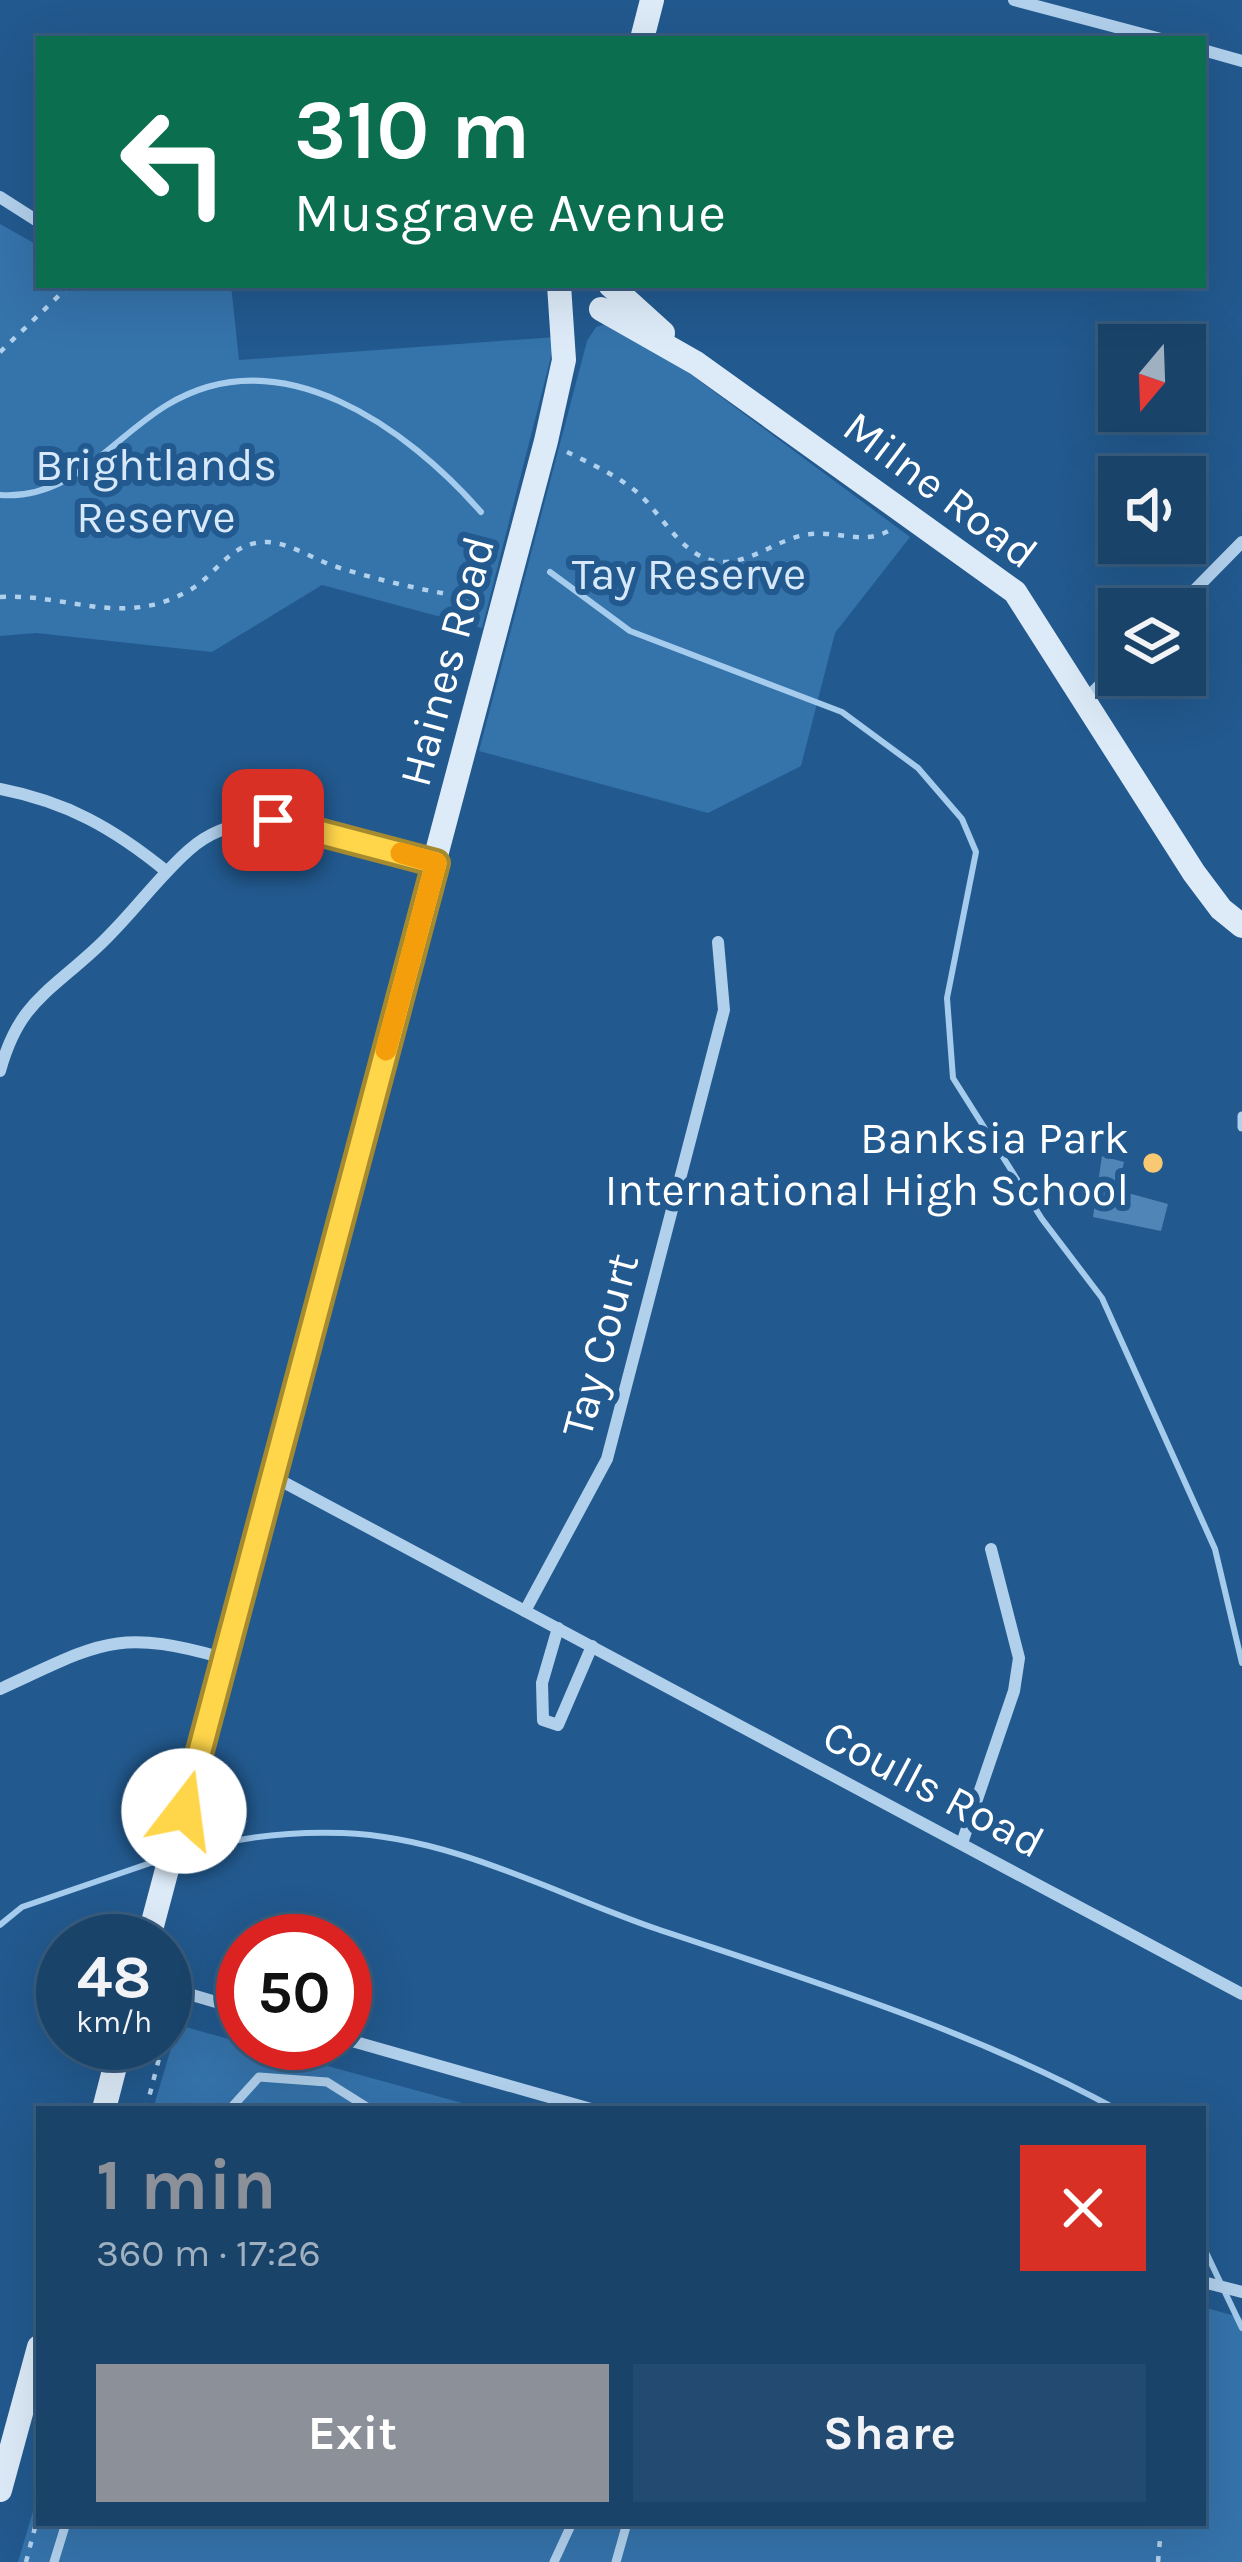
<!DOCTYPE html>
<html lang="en">
<head>
<meta charset="utf-8">
<style>
	:root { --surface:#1a436a; --page:#234a70; --text:#f1f3f6; --muted:#9fb0c1; --line:#385c7e; --accent:#8c9099 }
	body { margin:0; font-family:Karla,sans-serif; background:var(--page); color:var(--text); height:100vh; display:flex; flex-direction:column; font-size:45px; white-space:nowrap }
	* { box-sizing:border-box; margin:0 }
	p { font-size:39px; color:var(--muted) }
	.icon { flex:none; width:66px; height:66px; fill:none; stroke:currentColor; stroke-width:2; stroke-linecap:round; stroke-linejoin:round }
	.map { position:relative; flex:1; overflow:hidden }
	.details { position:absolute; left:36px; top:2106px; width:1170px; height:420px; display:flex; flex-direction:column; background:var(--surface); border-radius:0px; box-shadow:0 12px 48px #0002,0 0 0 3px var(--line) }
	.details>* { flex:none }
	.hud { position:absolute; left:36px; top:36px; width:1170px; height:252px; border-radius:0px; box-shadow:0 12px 48px #0002,0 0 0 3px var(--line); background:#0b6e4f; color:#fff; overflow:hidden }
	.needle { width:78px; rotate:199deg }
	.buttons { position:absolute; left:1098px; top:324px; display:grid; gap:24px }
	.buttons a { display:grid; place-items:center; width:108px; height:108px; border-radius:0px; background:var(--surface); box-shadow:0 12px 48px #0002,0 0 0 3px var(--line); font-size:60px }
	.speed { position:absolute; left:36px; top:1914px; display:flex; gap:24px; font-size:60px; font-weight:700; text-align:center }
	.speed>* { display:grid; place-content:center; width:156px; height:156px; border-radius:50%; background:var(--surface); box-shadow:0 12px 48px #0002,0 0 0 3px var(--line); line-height:1 }
	.speed small { font-size:30px; font-weight:400 }
	.speed .limit { border:18px solid #d22; background:#fff; color:#111 }
	.pin { position:absolute; display:grid; place-items:center; width:102px; height:102px; color:#fff; margin:-51px; border-radius:24px; box-shadow:0 6px 18px #0006 }
	.me { position:absolute; width:132px; margin:-66px; rotate:15deg; stroke-linejoin:round; filter:drop-shadow(0 0 9px #0008) }
	.turn { display:flex; align-items:center; gap:42px; height:252px; padding:0 60px; font-size:54px }
	.turn .icon { width:156px; height:156px; stroke-width:2.5 }
	.turn b { display:block; font-size:84px; line-height:102px }
	.round { display:grid; place-items:center; flex:none; width:126px; height:126px; border-radius:0px; background:var(--page) }
	.overview { display:flex; align-items:center; justify-content:space-between; height:204px; padding:0 60px }
	h1 { font-size:72px; font-weight:700; line-height:90px; color:var(--accent) }
	.primary-button { display:flex; gap:24px; margin-top:auto; padding:24px 60px }
	.primary-button a { flex:1; height:138px; border-radius:0px; background:var(--accent); color:#fff; font-size:48px; font-weight:700; line-height:138px; text-align:center }
	.primary-button a+a { background:var(--page); color:var(--text) }
	.map>svg:first-child { display:block }
</style>
</head>
<body>
<div class="map">
<svg width="1242" height="2562" viewBox="0 0 1242 2562">
	<rect width="100%" height="100%" fill="#22598e"/>
	<g fill="#3573ab">
		<path d="M 0,224 L 39,246 L 39,285 L 231,285 L 239,360 L 556,337 L 482,628 L 322,585 L 212,652 L 36,633 L 0,636 Z"/>
		<path d="M 611,322 L 627,327 L 910,537 L 835,633 L 801,766 L 708,813 L 479,751 L 587,341 L 596,327 Z"/>
		<path d="M 178,2025 L 484,2109 L 153,2109 Z"/>
		<path d="M 1203,2307 L 1242,2318 L 1242,2562 L 18,2562 L 39,2491 L 39,2523 L 1203,2523 Z"/>
	</g>
	<g fill="none" stroke-linecap="round" stroke-linejoin="round">
		<g stroke="#a5cbed" stroke-width="6">
			<path d="M 0,495 C 72,500 111,439 167,405 C 281,336 407,428 481,512"/>
			<path d="M 550,572 L 630,631 L 842,712 L 918,768 L 962,819 L 976,852 L 947,998 L 953,1078 L 1042,1219 L 1102,1298 L 1215,1549 L 1242,1663"/>
			<path d="M 181,1854 C 232,1838 289,1831 343,1833 C 453,1837 555,1894 657,1929 C 815,1982 969,2029 1116,2109"/>
			<path d="M 0,1925 L 22,1907 L 162,1859"/>
			<path d="M 1203,2246 L 1242,2328"/>
		</g>
	</g>
	<path fill="#4f85b7" d="M 1102,1156 L 1124,1162 L 1117,1190 L 1168,1204 L 1161,1231 L 1093,1217 Z"/>
	<g fill="none" stroke-linecap="round" stroke-linejoin="round">
		<g stroke="#b1d0ec" stroke-width="4.5" stroke-dasharray="6 9" stroke-linecap="butt">
			<path d="M 0,352 L 70,285"/>
			<path d="M 567,452 C 590,463 620,477 639,494 C 665,518 685,562 724,562 C 756,561 780,537 811,534 C 840,531 865,546 892,529"/>
			<path d="M 0,597 C 68,593 122,629 190,590 C 216,575 231,541 267,542 C 291,543 314,560 337,567 C 384,582 432,592 481,600"/>
			<path d="M 165,2033 L 173,2003"/>
			<path d="M 146,2109 L 163,2043"/>
			<path d="M 26,2562 L 39,2512"/>
			<path d="M 1158,2562 L 1160,2539"/>
		</g>
		<g stroke="#b1d0ec" stroke-width="9">
			<path d="M 1242,1116 L 1242,1127"/>
			<path d="M 230,2109 L 259,2077 L 327,2082 L 370,2109"/>
			<path d="M 1151,2523 L 1159,2523"/>
			<path d="M 54,2562 L 66,2523"/>
			<path d="M 554,2562 L 572,2523"/>
			<path d="M 616,2562 L 627,2523"/>
		</g>
		<g stroke="#b1d0ec" stroke-width="12">
			<path d="M 1014,0 L 1161,39"/>
			<path d="M 1203,50 L 1242,61"/>
			<path d="M 0,197 L 39,222"/>
			<path d="M 1176,609 L 1242,542"/>
			<path d="M 1084,701 L 1119,666"/>
			<path d="M 0,789 C 67,802 113,828 166,871"/>
			<path d="M 0,1071 C 18,1005 46,994 93,951 C 128,920 154,881 189,850 C 257,789 361,841 435,863"/>
			<path d="M 272,1476 L 1242,1994"/>
			<path d="M 525,1611 L 607,1459 L 724,1010 L 718,942"/>
			<path d="M 558,1628 L 542,1683 L 543,1720 L 558,1725 L 592,1646"/>
			<path d="M 0,1689 C 99,1644 115,1627 223,1658"/>
			<path d="M 962,1843 L 1014,1691 L 1019,1658 L 991,1549"/>
			<path d="M 165,1987 L 243,2010"/>
			<path d="M 345,2039 L 591,2109"/>
			<path d="M 1203,2282 L 1242,2292"/>
		</g>
		<g stroke="#ddebf9" stroke-width="24">
			<path d="M 642,39 L 652,0"/>
			<path d="M 610,285 L 663,333"/>
			<path d="M 601,309 L 696,363 L 1015,592 L 1194,873 L 1221,909 L 1242,926"/>
			<path d="M 148,1941 L 546,441 L 564,360 L 559,285"/>
			<path d="M 165,1972 L 165,1975"/>
			<path d="M 104,2109 L 121,2043"/>
			<path d="M 0,2490 L 39,2347"/>
		</g>
	</g>
	<g fill="none" stroke-linecap="round" stroke-linejoin="round">
		<defs>
			<path id="route" d="M 184,1811 L 436,863 L 273,820"/>
		</defs>
		<use href="#route" stroke="#a68a30" stroke-width="30"/>
		<use href="#route" stroke="#ffd54a" stroke-width="21"/>
		<path stroke="#f59e0b" stroke-width="21" d="M 386,1050 L 436,863 L 401,853"/>
	</g>
	<circle fill="#f8c873" stroke="#22598e" stroke-width="4.5" cx="1153" cy="1163" r="12"/>
	<g text-anchor="middle" stroke-width="12" stroke-linejoin="round" paint-order="stroke">
		<g font-size="45" fill="#d6e8f9" stroke="#22598e">
			<text x="156" y="480">Brightlands<tspan x="156" dy="52">Reserve</tspan></text>
			<text x="689" y="589">Tay Reserve</text>
		</g>
		<g font-size="45" fill="#fff" stroke="#22598e">
			<text transform="translate(941 489) rotate(37)" y="16">Milne Road</text>
			<text transform="translate(446 661) rotate(-75)" y="16">Haines Road</text>
			<text transform="translate(599 1345) rotate(-75)" y="16">Tay Court</text>
			<text transform="translate(934 1788) rotate(28)" y="16">Coulls Road</text>
		</g>
		<g font-size="45" fill="#fff" stroke="#22598e" text-anchor="end">
			<text x="1129" y="1153">Banksia Park<tspan x="1129" dy="52">International High School</tspan></text>
		</g>
	</g>
</svg>
<div class="buttons">
<a><svg class="needle" viewBox="-14 -14 28 28"><path d="M0-13l5 13h-10z" fill="#e53935"/><path d="M0 13l5-13h-10z" fill="#9fb0c1"/></svg></a>
<a><svg class="icon" aria-label="sound" viewBox="0 0 24 24"><path d="M4 9h4l5-4v14l-5-4H4zM17 9q2 3 0 6"/></svg></a>
<a><svg class="icon" aria-label="layers" viewBox="0 0 24 24"><path d="M12 4l9 5-9 5-9-5zM3 14l9 5 9-5"/></svg></a>
</div>
<div class="speed"><div>48<small>km/h</small></div><div class="limit">50</div></div>
<div class="pin" style="left:273px;top:820px;background:#d93025"><svg class="icon" aria-label="arrive" viewBox="0 0 24 24"><path d="M6 21V4h12l-3 4 3 4H6"/></svg></div>
<svg class="me" style="left:184px;top:1811px" viewBox="-20 -20 40 40"><circle r="19" fill="#fff"/><path d="M0-13L10 11 0 6-10 11z" fill="#ffd54a"/></svg>
<div class="hud">
<div class="turn"><svg class="icon" aria-label="left" viewBox="0 0 24 24"><path d="M17 20v-9H6M10 6l-5 5 5 5"/></svg><div><b>310 m</b>Musgrave Avenue</div></div>
</div>
<section class="details">
<div class="overview"><div><h1>1 min</h1><p>360 m · 17:26</p></div><a class="round" style="background:#d93025;color:#fff"><svg class="icon" aria-label="close" viewBox="0 0 24 24"><path d="M6 6l12 12M18 6L6 18"/></svg></a></div>
<div class="primary-button"><a>Exit</a><a>Share</a></div>
</section>
</div>
</body>
</html>
